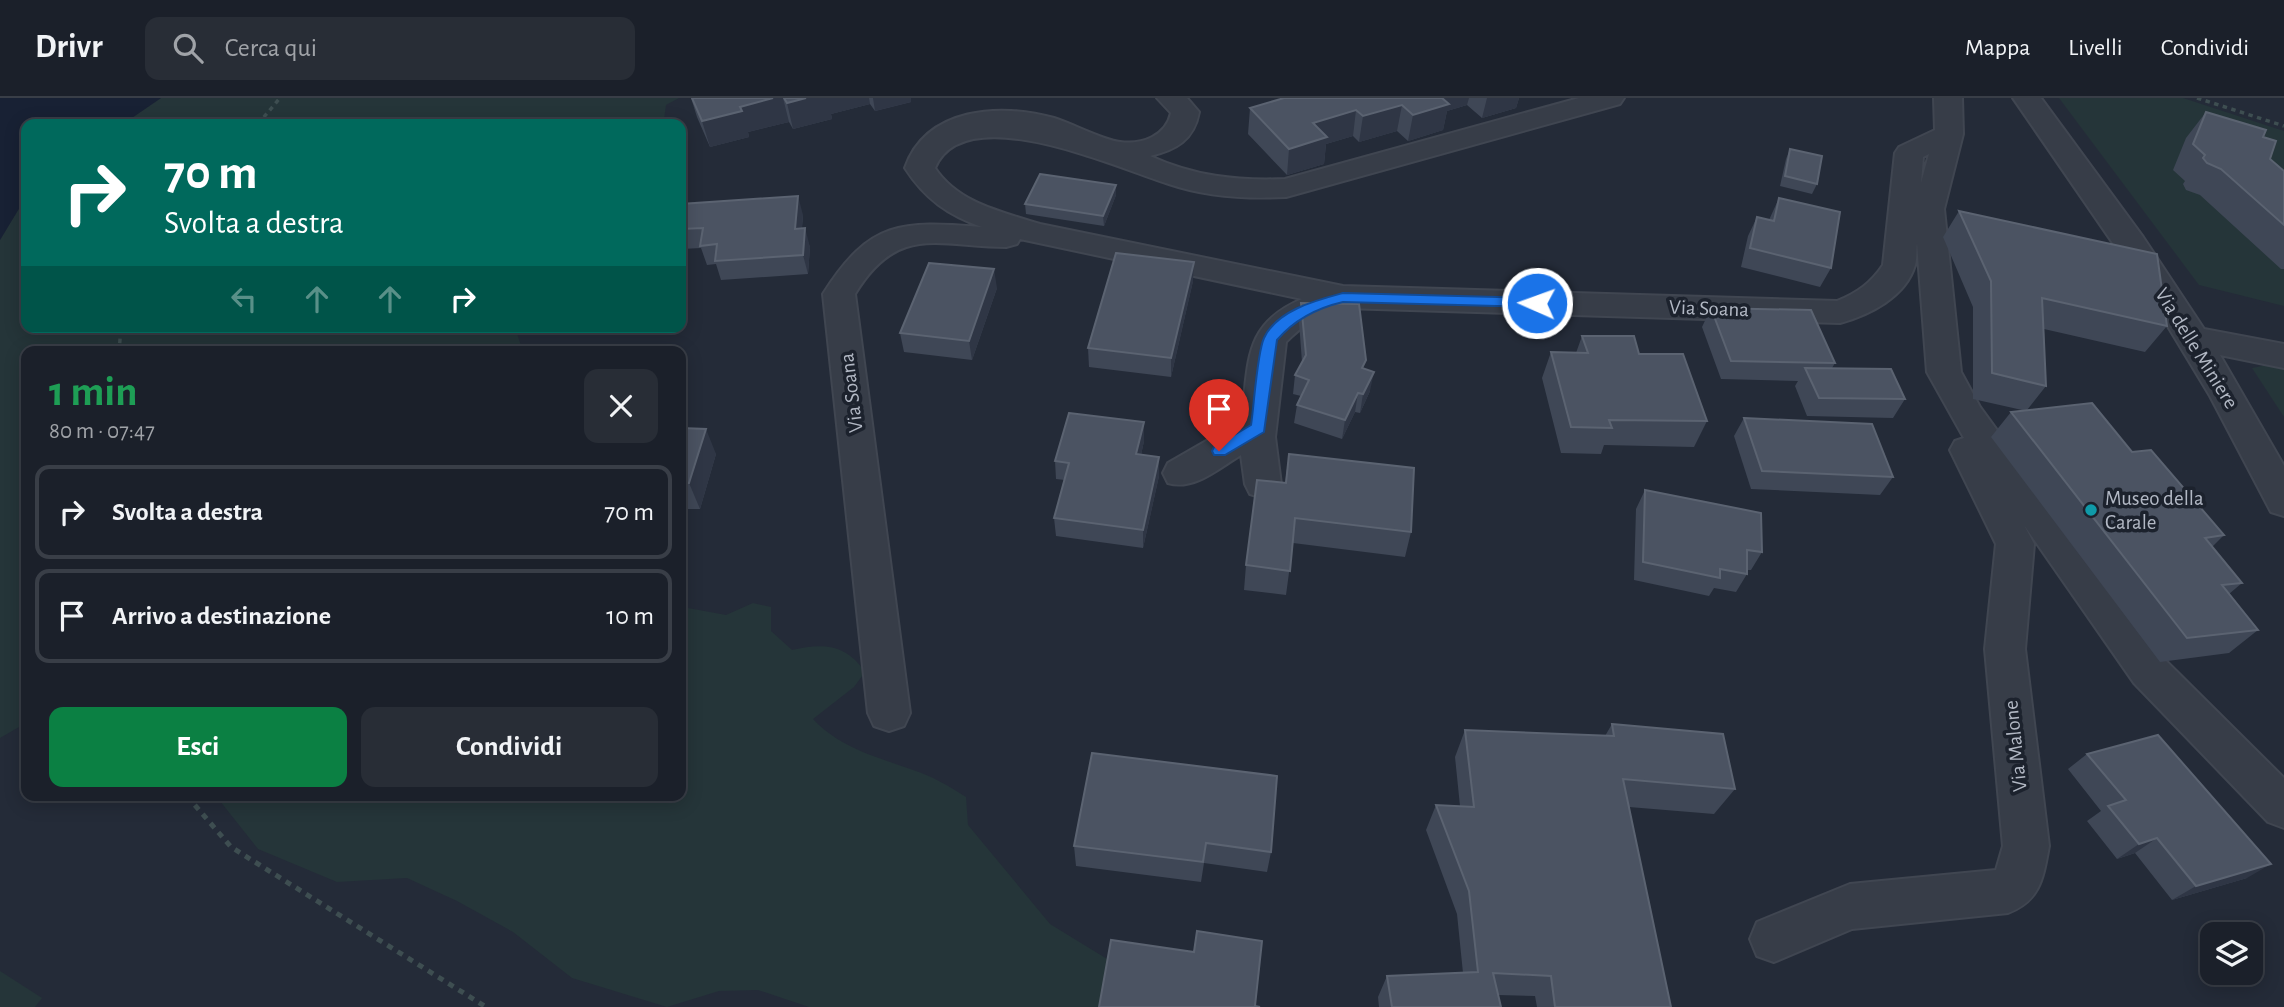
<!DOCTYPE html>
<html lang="it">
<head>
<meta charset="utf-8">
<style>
	:root { --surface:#1b202a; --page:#282d36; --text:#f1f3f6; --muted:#a0a3a8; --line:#393e47; --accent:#0b8043 }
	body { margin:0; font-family:"Alegreya Sans",sans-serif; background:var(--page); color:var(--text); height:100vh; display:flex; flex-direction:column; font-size:26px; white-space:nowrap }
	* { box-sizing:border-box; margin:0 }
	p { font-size:23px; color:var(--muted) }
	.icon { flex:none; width:38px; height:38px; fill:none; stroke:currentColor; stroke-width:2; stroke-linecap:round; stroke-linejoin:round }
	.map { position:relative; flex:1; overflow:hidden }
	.details { position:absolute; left:21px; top:248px; width:665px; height:455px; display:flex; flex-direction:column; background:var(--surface); border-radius:14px; box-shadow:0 4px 18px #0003,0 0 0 2px var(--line) }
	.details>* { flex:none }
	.banner { position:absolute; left:21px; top:21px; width:665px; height:214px; border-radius:14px; box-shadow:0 4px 18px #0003,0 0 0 2px var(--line); background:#00695c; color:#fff; overflow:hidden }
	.buttons { position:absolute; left:2200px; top:824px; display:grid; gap:14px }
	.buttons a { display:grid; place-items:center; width:63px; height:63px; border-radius:14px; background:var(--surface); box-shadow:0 4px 18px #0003,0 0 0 2px var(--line); font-size:35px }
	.pin { position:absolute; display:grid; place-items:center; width:60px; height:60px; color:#fff; margin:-72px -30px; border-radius:50% 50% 50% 0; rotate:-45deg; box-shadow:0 0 7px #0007 }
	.pin .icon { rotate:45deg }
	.me { position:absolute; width:77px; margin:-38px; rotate:272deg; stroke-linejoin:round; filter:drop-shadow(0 0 5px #0008) }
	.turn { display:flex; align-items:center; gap:24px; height:147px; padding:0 28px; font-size:32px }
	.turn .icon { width:91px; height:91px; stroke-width:2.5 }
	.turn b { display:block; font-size:49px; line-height:60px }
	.lanes { display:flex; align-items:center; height:66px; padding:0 28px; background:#0003; justify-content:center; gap:35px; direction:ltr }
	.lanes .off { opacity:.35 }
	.round { display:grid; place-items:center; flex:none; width:74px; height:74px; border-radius:14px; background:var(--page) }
	.overview { display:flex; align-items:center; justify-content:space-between; height:119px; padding:0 28px }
	h1 { font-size:42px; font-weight:700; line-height:52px; color:#1e9e55 }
	.cta { display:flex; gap:14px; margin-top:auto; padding:14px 28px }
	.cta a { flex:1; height:80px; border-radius:14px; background:var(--accent); color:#fff; font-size:28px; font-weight:700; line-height:80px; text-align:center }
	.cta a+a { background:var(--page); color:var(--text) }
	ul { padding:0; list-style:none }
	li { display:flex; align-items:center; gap:21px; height:94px; margin:0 14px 10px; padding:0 14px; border:4px solid var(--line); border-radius:14px }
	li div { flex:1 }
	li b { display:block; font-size:26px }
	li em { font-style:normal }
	header { display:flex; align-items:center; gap:42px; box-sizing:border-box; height:98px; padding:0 35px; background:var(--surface); border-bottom:2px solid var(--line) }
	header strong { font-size:33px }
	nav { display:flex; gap:38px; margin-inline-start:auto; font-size:24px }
	.search { width:490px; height:63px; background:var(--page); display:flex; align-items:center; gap:18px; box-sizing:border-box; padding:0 24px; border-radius:14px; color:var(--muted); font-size:26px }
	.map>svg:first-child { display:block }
</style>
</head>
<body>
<header>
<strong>Drivr</strong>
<div class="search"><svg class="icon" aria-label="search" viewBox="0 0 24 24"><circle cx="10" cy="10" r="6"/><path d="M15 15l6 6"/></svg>Cerca qui</div>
<nav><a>Mappa</a><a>Livelli</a><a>Condividi</a></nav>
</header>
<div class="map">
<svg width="2284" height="909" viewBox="0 0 2284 909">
	<rect width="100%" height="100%" fill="#242b38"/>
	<g fill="#253539">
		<path d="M 161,0 L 679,0 L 666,7 L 664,22 L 668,26 L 123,26 Z"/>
		<path d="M 2059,0 L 2183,0 L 2284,33 L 2284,208 L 2199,187 Z"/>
		<path d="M 26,99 L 26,229 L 515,229 L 523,254 L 26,254 L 26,625 L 0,640 L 0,142 Z"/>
		<path d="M 2267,267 L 2284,271 L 2284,319 L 2252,270 Z"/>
		<path d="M 681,503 L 688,510 L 726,517 L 753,505 L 771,509 L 771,533 L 792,552 C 823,545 846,546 865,574 L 854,589 L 813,621 C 840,650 877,659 913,672 C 932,678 949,688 966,699 L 968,727 L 1050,826 L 1112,864 L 1105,909 L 809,909 L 758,892 L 719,893 L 667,909 L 572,880 L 513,834 L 457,803 L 407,780 L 337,784 L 258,751 L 216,698 L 681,698 Z"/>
		<path d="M 0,873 L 42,900 L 35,909 L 0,909 Z"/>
	</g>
	<path fill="#182134" d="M 0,0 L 161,0 L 123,26 L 26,26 L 26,99 L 0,142 Z"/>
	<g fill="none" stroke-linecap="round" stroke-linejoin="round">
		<defs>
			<g id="minor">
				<path d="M 1157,0 L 1187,0 L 1199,14 C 1194,42 1176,52 1150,58 C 1194,78 1236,83 1285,81 L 1579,0 L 1624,0 L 1620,6 L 1286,99 C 1246,101 1207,99 1169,86 C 1115,69 964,0 935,70 C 958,105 1002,114 1040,126 L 1343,188 L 1837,203 C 1857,195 1871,185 1883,167 L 1895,55 L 1899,49 L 1935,32 L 1934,0 L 1962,0 L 1963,36 L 1944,111 L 1961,274 L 1980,309 L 2164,561 L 2284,680 L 2284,730 L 2268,724 L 2134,585 L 2024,427 L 2034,446 L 2025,551 L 2049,748 C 2043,780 2041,802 2008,815 L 1852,831 L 1774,864 L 1757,858 L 1750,841 L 1757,824 L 1850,786 L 1996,772 L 2003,748 L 1985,551 L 1996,446 L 1950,352 L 1955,343 L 1964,340 L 1927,274 L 1917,145 C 1916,152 1917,160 1915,167 C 1906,199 1869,217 1840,225 L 1344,210 C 1321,216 1302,227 1286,244 L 1275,339 L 1281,386 L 1276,396 L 1263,400 L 1250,396 L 1245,386 L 1241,357 C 1219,370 1194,393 1168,385 L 1163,375 L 1168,365 L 1241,323 C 1250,266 1241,227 1302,201 L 1020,141 L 1017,146 L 1006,149 C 939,149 898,125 855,196 L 910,615 L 904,628 L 889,633 L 874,628 L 868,615 L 823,196 C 870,122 901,123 982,129 C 948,117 925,101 905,70 C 926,9 1001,5 1054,20 C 1073,26 1103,42 1120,44 C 1142,47 1166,38 1171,15 ZM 1929,56 L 1921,85 L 1923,59 Z"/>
				<path d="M 2013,0 L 2041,0 L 2143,139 L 2204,231 L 2284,246 L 2284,270 L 2220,257 L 2284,368 L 2284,418 L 2271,414 L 2210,298 L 2152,202 Z"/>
			</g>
		</defs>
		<use href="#minor" stroke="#404651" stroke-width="4"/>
		<g stroke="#3e4e51" stroke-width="3.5" stroke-dasharray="4.5 4.5" stroke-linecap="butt">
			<path d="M 2197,0 L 2284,28"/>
			<path d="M 258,26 L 280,0"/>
			<path d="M 119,254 L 121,229"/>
		</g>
		<path stroke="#3e4e51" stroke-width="5" stroke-dasharray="6 6" stroke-linecap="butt" d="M 187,698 L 231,749 L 486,909"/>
		<use href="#minor" fill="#373d48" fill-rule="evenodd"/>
	</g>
	<g fill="#3f4756">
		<path d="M 691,0 L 911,0 L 911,4 L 875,13 L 870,6 L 831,16 L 832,21 L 793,31 L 789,24 L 748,34 L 749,39 L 710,49 L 697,19 Z"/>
		<path d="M 1283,0 L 1519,0 L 1516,10 L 1482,20 L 1467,7 L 1447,13 L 1443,32 L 1408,43 L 1397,33 L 1359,44 L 1353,38 L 1326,46 L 1324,66 L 1287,77 L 1248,36 L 1250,10 Z"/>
		<path d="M 2206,14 L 2263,39 L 2270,61 L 2284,73 L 2284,171 L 2281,171 L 2200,97 L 2186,92 L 2183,86 L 2185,83 L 2173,72 L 2186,40 Z"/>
		<path d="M 1790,51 L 1817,86 L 1812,96 L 1780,88 L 1786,61 Z"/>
		<path d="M 1116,87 L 1116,97 L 1104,128 L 1026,116 L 1025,106 Z"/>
		<path d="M 1779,100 L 1831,170 L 1820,189 L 1741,169 L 1748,138 L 1757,119 L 1769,122 Z"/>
		<path d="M 681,106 L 803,117 L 802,130 L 810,149 L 808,176 L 721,182 L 716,166 L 707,167 L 701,150 L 682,151 Z"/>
		<path d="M 1959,113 L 2167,228 L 2145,254 L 2044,231 L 2046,288 L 2027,312 L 2132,354 L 2224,437 L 2212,449 L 2242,485 L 2229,496 L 2258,532 L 2229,555 L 2160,564 L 1991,339 L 2011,314 L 2022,312 L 1973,301 L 1973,209 L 1943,139 Z"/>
		<path d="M 1193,183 L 1171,279 L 1089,269 L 1088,250 Z"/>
		<path d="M 997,190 L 972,262 L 904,254 L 900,235 Z"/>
		<path d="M 1301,205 L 1364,271 L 1370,293 L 1360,315 L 1355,314 L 1342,341 L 1294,325 L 1297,307 L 1301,298 L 1293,296 L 1295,277 L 1302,264 L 1299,224 Z"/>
		<path d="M 1711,210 L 1835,265 L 1832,270 L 1905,301 L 1893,320 L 1807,318 L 1795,288 L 1798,283 L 1721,281 L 1702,229 Z"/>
		<path d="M 1582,238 L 1639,256 L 1707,323 L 1694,349 L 1604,347 L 1601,356 L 1561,355 L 1542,280 L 1551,254 L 1576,255 Z"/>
		<path d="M 1744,320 L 1893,379 L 1880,397 L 1751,391 L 1734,338 Z"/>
		<path d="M 681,330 L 716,356 L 700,411 L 681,411 L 681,412 Z"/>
		<path d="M 1144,343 L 1141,357 L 1159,378 L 1143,450 L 1056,438 L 1054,420 L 1065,382 L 1056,381 L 1055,363 Z"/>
		<path d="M 1289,356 L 1411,434 L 1405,459 L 1293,445 L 1286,497 L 1244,492 L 1246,467 L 1285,385 Z"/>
		<path d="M 1645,392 L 1762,454 L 1751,472 L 1747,472 L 1747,476 L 1736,494 L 1714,490 L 1709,498 L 1634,482 L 1636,411 Z"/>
		<path d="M 1612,626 L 1735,691 L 1714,716 L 1629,709 L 1671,909 L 1537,909 L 1535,898 L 1498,897 L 1501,909 L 1379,909 L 1378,899 L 1387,878 L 1463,875 L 1457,816 L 1426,732 L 1436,707 L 1460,708 L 1455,659 L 1465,632 L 1605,638 Z"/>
		<path d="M 1092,655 L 1271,754 L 1267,774 L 1204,765 L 1201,784 L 1076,768 L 1074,748 Z"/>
		<path d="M 2087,656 L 2247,780 L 2172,802 L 2135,755 L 2117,761 L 2087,723 L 2101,713 L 2068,671 Z"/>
	</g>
	<g fill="#2f3645">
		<path d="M 773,0 L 783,0 L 789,24 L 748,34 L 749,39 L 710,49 L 702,23 L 740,9 Z"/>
		<path d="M 806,0 L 869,0 L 870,6 L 831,16 L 832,21 L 793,31 L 787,5 Z"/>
		<path d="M 873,0 L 911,0 L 911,4 L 875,13 Z"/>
		<path d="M 1432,0 L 1469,0 L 1467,7 L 1447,13 L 1443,32 L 1408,43 L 1413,17 Z"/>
		<path d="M 1487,0 L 1519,0 L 1516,10 L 1482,20 Z"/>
		<path d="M 1402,7 L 1397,33 L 1359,44 L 1363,18 Z"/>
		<path d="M 1356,12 L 1353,38 L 1326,46 L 1324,66 L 1287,77 L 1289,51 L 1313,25 Z"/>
		<path d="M 1116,87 L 1116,97 L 1104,128 L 1103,118 Z"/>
		<path d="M 798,98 L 803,117 L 800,150 L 795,131 Z"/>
		<path d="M 805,130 L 810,149 L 808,176 L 803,157 Z"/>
		<path d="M 1194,164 L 1193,183 L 1171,279 L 1171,260 Z"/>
		<path d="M 994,171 L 997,190 L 972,262 L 969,243 Z"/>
		<path d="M 1374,274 L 1370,293 L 1360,315 L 1363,296 Z"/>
		<path d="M 1358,295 L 1355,314 L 1342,341 L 1345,322 Z"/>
		<path d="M 1144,324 L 1144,343 L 1137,375 L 1136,356 Z"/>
		<path d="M 706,331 L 716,356 L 700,411 L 689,385 Z"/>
		<path d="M 1159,359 L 1159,378 L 1143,450 L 1143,432 Z"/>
		<path d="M 2157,740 L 2135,755 L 2117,761 L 2139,746 Z"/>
		<path d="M 2271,766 L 2247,780 L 2172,802 L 2196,788 Z"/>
	</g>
	<g fill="#4b5362" stroke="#5b6371" stroke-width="2">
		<path d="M 692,0 L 773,0 L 740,9 L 742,13 L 702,23 Z"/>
		<path d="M 784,0 L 806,0 L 787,5 Z"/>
		<path d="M 1284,0 L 1442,0 L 1449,6 L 1413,17 L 1402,7 L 1363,18 L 1356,12 L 1313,25 L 1327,39 L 1289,51 L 1250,10 Z"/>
		<path d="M 2206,14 L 2266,32 L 2263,39 L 2276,43 L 2270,61 L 2284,73 L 2284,127 L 2221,71 L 2207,65 L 2203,60 L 2205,57 L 2193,46 Z"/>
		<path d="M 1790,51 L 1822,58 L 1817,86 L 1785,78 Z"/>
		<path d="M 1040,76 L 1116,87 L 1103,118 L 1025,106 Z"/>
		<path d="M 798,98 L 795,131 L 805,130 L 803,157 L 715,163 L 717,146 L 700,148 L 703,130 L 681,131 L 681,106 Z"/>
		<path d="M 1779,100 L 1840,114 L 1831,170 L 1750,150 L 1757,119 L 1774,123 Z"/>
		<path d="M 1959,113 L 2157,156 L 2167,228 L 2042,200 L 2046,288 L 1992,275 L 1991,183 Z"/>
		<path d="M 1116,155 L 1194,164 L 1171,260 L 1088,250 Z"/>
		<path d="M 929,165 L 994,171 L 969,243 L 900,235 Z"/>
		<path d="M 1301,205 L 1359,206 L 1366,262 L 1362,270 L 1374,274 L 1363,296 L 1358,295 L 1345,322 L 1297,307 L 1309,282 L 1295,277 L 1306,257 Z"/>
		<path d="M 1711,210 L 1811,212 L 1835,265 L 1731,263 Z"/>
		<path d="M 1582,238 L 1634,238 L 1639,256 L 1683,256 L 1707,323 L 1609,322 L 1612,330 L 1571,329 L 1551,254 L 1588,255 Z"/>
		<path d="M 1805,270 L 1891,271 L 1905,301 L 1819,300 Z"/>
		<path d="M 2092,305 L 2132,354 L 2151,352 L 2224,437 L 2205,440 L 2242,485 L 2222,487 L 2258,532 L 2187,540 L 2011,314 Z"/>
		<path d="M 1069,315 L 1144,324 L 1136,356 L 1159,359 L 1143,432 L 1054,420 L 1069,365 L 1055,363 Z"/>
		<path d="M 1744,320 L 1872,326 L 1893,379 L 1762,373 Z"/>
		<path d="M 681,330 L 706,331 L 689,385 L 681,385 Z"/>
		<path d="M 1289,356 L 1414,370 L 1411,434 L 1295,420 L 1290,473 L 1246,467 L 1257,382 L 1286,385 Z"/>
		<path d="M 1645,392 L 1761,415 L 1762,454 L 1747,452 L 1747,476 L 1720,471 L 1720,480 L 1643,464 Z"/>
		<path d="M 1612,626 L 1723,636 L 1735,691 L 1623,681 L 1671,909 L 1555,909 L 1551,878 L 1493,875 L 1501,909 L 1392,909 L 1387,878 L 1478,874 L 1469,793 L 1436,707 L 1474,709 L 1465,632 L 1614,638 Z"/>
		<path d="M 2158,637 L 2271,766 L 2196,788 L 2157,740 L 2139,746 L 2108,708 L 2126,702 L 2087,656 Z"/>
		<path d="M 1092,655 L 1277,678 L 1271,754 L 1206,745 L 1203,764 L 1074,748 Z"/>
		<path d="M 1197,833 L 1262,843 L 1255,908 L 1260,909 L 1099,909 L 1111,842 L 1194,854 Z"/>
	</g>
	<path fill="#1a73e8" stroke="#114b97" stroke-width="2" d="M 1343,195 L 1537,200 L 1543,205 L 1537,209 L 1343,204 C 1317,210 1295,221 1277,242 L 1264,334 L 1225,357 L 1214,357 L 1212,353 L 1214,349 L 1251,327 C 1254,308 1257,255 1264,240 C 1277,212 1317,202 1343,195 Z"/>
	<circle fill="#0f9aa8" stroke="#1c222d" stroke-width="2.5" cx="2091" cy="412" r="7"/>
	<g text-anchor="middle" stroke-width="7" stroke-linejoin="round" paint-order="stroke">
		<g font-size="21" fill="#b2b8c4" stroke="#1c222d">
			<text transform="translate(1709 210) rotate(2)" y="7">Via Soana</text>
			<text transform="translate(2197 250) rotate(58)" y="7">Via delle Miniere</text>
			<text transform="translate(851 295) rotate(-97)" y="7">Via Soana</text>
			<text transform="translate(2015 648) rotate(-96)" y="7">Via Malone</text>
		</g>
		<g font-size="21" fill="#b2b8c4" stroke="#1c222d" text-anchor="start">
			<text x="2105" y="407">Museo della<tspan x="2105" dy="24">Carale</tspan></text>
		</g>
	</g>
</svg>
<div class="buttons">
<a><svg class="icon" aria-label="layers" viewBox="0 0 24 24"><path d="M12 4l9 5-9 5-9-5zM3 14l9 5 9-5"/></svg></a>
</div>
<div class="pin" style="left:1219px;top:353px;background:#d93025"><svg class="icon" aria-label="arrive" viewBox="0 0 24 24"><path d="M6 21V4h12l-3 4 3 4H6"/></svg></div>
<svg class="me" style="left:1537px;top:205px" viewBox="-20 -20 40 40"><circle r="17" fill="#1a73e8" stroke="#fff" stroke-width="3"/><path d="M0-11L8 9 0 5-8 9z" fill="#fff"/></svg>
<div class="banner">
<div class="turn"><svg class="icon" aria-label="right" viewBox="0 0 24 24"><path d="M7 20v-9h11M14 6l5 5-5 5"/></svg><div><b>70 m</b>Svolta a destra</div></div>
<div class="lanes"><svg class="icon off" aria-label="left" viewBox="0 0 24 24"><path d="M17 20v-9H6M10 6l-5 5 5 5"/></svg><svg class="icon off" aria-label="ahead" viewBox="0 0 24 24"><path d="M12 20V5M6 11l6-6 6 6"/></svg><svg class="icon off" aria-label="ahead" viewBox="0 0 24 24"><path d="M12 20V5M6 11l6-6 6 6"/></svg><svg class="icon" aria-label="right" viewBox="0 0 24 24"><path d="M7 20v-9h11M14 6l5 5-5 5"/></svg></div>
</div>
<section class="details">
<div class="overview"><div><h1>1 min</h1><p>80 m · 07:47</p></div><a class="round"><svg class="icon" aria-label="close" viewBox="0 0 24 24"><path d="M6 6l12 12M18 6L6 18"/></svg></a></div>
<ul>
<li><svg class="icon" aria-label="right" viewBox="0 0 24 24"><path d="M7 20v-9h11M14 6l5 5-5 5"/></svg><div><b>Svolta a destra</b></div><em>70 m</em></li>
<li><svg class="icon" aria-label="arrive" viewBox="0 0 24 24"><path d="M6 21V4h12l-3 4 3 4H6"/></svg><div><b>Arrivo a destinazione</b></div><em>10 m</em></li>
</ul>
<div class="cta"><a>Esci</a><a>Condividi</a></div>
</section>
</div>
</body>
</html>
